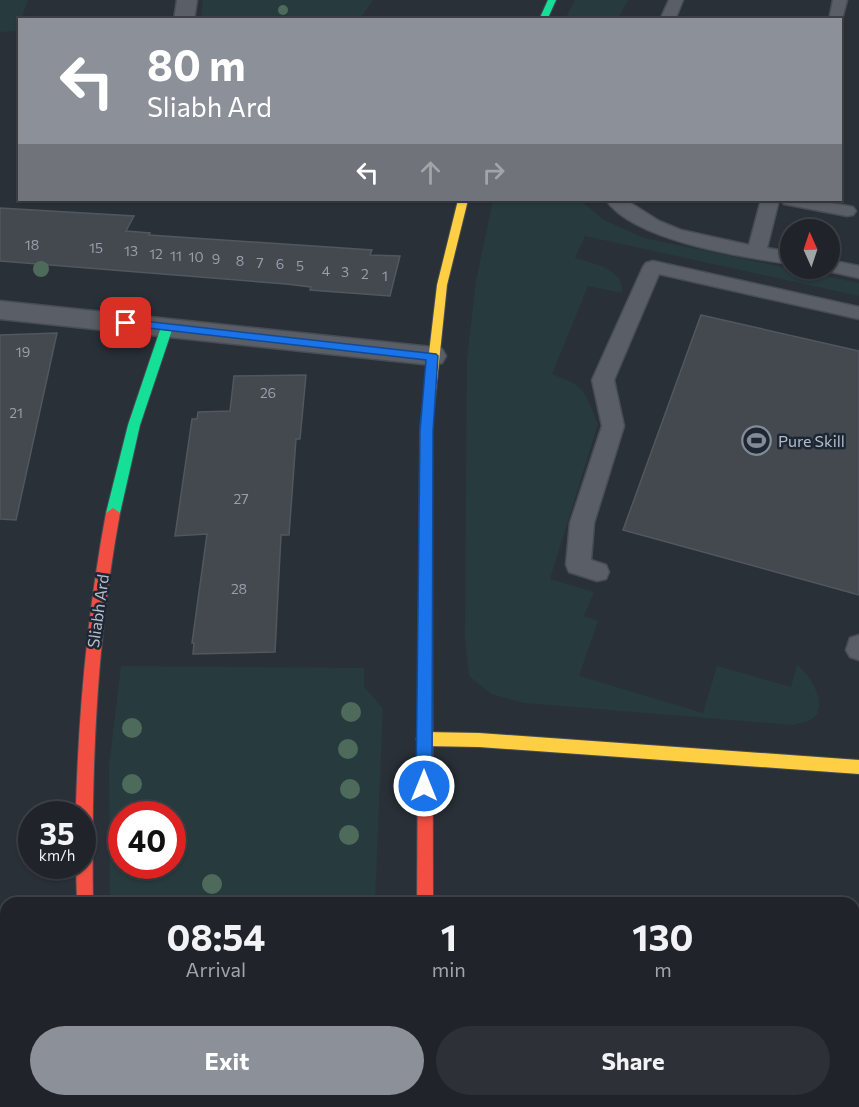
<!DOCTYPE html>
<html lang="en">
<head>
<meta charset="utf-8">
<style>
	:root { --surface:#20242a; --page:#2d3036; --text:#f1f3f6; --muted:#a2a4a8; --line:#3d4147; --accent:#8c9099 }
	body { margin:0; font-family:Commissioner,sans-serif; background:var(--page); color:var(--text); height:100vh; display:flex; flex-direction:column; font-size:22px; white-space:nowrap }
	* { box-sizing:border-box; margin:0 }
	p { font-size:20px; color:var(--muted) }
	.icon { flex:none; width:33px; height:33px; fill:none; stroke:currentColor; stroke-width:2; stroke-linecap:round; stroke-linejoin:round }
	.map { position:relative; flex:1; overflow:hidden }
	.details { position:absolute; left:0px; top:897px; width:860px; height:210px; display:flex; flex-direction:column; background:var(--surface); border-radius:18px 18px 0 0; box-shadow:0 2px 4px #0004,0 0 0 2px var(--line) }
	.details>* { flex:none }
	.banner { position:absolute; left:18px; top:18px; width:824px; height:183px; border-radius:0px; box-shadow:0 2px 4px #0004,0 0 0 2px var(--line); background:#8c9099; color:#fff; overflow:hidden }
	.needle { width:39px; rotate:357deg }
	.controls { position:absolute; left:780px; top:219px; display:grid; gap:12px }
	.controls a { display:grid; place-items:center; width:60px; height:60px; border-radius:50%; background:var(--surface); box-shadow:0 2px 4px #0004,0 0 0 2px var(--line); font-size:30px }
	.speed { position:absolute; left:18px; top:801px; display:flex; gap:12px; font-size:30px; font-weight:700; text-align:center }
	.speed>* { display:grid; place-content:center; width:78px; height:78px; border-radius:50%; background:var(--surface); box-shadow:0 2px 4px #0004,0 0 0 2px var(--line); line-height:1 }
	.speed small { font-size:15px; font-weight:400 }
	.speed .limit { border:9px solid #d22; background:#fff; color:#111 }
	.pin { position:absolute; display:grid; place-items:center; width:51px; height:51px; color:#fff; margin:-26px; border-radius:12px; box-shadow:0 3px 9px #0006 }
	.me { position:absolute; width:66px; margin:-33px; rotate:0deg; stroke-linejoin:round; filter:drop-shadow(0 0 4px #0008) }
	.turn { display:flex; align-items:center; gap:21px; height:126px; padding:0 30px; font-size:27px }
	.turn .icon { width:78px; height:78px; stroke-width:2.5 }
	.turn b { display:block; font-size:42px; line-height:51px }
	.lanes { display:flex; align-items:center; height:57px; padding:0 30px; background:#0003; justify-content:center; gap:30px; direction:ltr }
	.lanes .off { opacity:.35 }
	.eta { display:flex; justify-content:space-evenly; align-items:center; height:102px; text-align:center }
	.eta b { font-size:36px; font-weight:700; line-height:42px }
	.primary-button { display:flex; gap:12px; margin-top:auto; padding:12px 30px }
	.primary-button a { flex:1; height:69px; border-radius:36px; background:var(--accent); color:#fff; font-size:24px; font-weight:700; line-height:69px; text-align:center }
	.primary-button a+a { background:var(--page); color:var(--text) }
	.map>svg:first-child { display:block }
</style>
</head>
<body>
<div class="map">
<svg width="859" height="1107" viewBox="0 0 859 1107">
	<rect width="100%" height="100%" fill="#2a3038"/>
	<g fill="#273a3e" fill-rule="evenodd">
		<path d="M 0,0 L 28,0 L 17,31 L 0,32 Z"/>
		<path d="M 203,0 L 373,0 L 360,19 L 201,19 Z"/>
		<path d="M 575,0 L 628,0 L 618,19 L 565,19 Z"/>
		<path d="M 493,200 L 580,200 L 604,220 L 644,238 L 859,283 L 859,296 L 585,236 L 575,258 C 592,263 625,269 622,293 L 588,286 L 552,374 C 588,388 583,389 598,424 L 550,579 L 594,592 L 584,616 L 598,621 L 579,676 L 703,713 L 717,666 L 791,687 L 797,665 C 810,674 830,706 812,719 C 807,722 799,723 793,725 L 524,703 L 491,694 L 469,676 L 465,638 L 467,359 L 476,281 Z"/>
		<path d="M 121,666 L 364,668 L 364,687 L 383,708 L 375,903 L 110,903 L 109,766 ZM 172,814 L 172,866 L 122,866 L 122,814 Z"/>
		<path d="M 119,1101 L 366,1101 L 365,1107 L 120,1107 Z"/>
	</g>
	<g fill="#444950" stroke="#52575f" stroke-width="1.5">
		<path d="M 0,208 L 134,216 L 126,231 L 150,233 L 149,235 L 372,250 L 370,255 L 400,256 L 390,296 L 310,290 L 311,287 L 286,284 L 0,261 Z"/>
		<path d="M 701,315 L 859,351 L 859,595 L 623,530 Z"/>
		<path d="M 57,333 L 16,520 L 0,519 L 0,335 Z"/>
		<path d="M 306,375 L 300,439 L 296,439 L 289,535 L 281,535 L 275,652 L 193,654 L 194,643 L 192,643 L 207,534 L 175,536 L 192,419 L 197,419 L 198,412 L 230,411 L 234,376 Z"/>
	</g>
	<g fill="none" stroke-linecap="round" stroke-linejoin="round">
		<defs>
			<g id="lane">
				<path d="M 669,0 L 683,0 L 675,20 L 660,20 Z"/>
				<path d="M 833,0 L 847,0 L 841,23 L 840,20 L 829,20 Z"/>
				<path d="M 606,200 L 626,200 L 659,221 L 681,230 L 749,245 L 761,200 L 779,200 L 767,248 L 790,252 L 790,264 C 743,257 634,241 606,200 Z"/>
				<path d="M 781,200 L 816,200 L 853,207 L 856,211 L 853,215 L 847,216 L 784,204 Z"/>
				<path d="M 830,260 L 859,266 L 859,278 L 823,270 L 822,268 L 830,268 Z"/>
				<path d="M 653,261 L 859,307 L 859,319 L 659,274 L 614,380 L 624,426 L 594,523 L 591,560 L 606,565 L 609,572 L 606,579 L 597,581 L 569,572 L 566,565 L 570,523 L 602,426 L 592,380 L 643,267 L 646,263 Z"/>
				<path d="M 859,635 L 859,660 L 850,657 L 846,650 L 850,638 Z"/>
			</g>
			<g id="street">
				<path d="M 177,0 L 197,0 L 194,20 L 174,20 Z"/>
				<path d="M 0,301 L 432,347 L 442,349 L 446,356 L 442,363 L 432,365 L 0,319 Z"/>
				<rect x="68" y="1101" width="46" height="6"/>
			</g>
			<g id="fast">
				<path d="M 548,0 L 556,0 L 547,20 L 539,20 Z"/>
				<path d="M 167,323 L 173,327 L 140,425 L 120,513 L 113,518 L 106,513 L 128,425 L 161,327 Z"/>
				<rect x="414" y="1101" width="18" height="6"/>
			</g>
			<g id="slow">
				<path d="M 458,200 L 468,200 L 447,285 L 432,429 L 426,433 L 420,429 L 437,285 Z"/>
				<path d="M 424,732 L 479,733 L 859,760 L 859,774 L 479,747 L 424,746 L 419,744 L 416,739 L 419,734 Z"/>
			</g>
			<g id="jam">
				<path d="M 426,425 L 432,429 L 433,903 L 417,903 L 420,429 Z"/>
				<path d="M 113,508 L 120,513 C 96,643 91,772 93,903 L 77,903 L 76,866 L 82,866 L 82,814 L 76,814 L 76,805 C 79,706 88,610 106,513 Z"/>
			</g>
		</defs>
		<use href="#lane" stroke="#484c53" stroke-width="3"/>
		<use href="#street" stroke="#484c53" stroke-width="3"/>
		<use href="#fast" stroke="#484c53" stroke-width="2"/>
		<use href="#slow" stroke="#484c53" stroke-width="2"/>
		<use href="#jam" stroke="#484c53" stroke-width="2"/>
		<use href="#lane" fill="#5a5e66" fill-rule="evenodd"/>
		<use href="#street" fill="#5a5e66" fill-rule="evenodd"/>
		<use href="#fast" fill="#16e098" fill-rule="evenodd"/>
		<use href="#slow" fill="#ffcf43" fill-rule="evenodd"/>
		<use href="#jam" fill="#f24e42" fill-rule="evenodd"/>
	</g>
	<g fill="#4e6a5a">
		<circle cx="283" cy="10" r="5"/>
		<circle cx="41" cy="269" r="8"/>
		<circle cx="351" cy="712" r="10"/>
		<circle cx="132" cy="728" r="10"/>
		<circle cx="348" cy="749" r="10"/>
		<circle cx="132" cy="784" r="10"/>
		<circle cx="350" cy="789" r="10"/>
		<circle cx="349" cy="835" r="10"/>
		<circle cx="212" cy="884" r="10"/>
	</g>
	<path fill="#1a73e8" stroke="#114b97" stroke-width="1.5" d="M 126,319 L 436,354 L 438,356 L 433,431 L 432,786 L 430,791 L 424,793 L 419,791 L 416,786 L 420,431 L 426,360 L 122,325 L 120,323 Z"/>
	<defs>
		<symbol id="stadium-ring" viewBox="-11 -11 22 22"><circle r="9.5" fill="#1d2633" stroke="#848b96" stroke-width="1.5"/><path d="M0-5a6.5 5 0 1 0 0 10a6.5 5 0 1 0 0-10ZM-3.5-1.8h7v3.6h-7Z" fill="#848b96"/></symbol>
	</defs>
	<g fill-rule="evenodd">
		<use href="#stadium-ring" x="740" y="424" width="33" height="33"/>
	</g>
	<g text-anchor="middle" stroke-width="5" stroke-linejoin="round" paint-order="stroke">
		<g font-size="14" fill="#989fab">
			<text x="32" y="250">18</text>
			<text x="96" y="253">15</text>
			<text x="131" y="256">13</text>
			<text x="156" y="259">12</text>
			<text x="176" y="261">11</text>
			<text x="196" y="262">10</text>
			<text x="216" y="264">9</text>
			<text x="240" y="266">8</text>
			<text x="260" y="268">7</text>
			<text x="280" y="269">6</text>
			<text x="300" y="271">5</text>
			<text x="326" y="276">4</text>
			<text x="345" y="277">3</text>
			<text x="365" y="279">2</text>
			<text x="385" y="281">1</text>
			<text x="23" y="357">19</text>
			<text x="268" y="398">26</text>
			<text x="16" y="418">21</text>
			<text x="241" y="504">27</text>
			<text x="239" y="594">28</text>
		</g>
		<g font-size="16" fill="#b4bcc9" stroke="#1d2633" text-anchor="start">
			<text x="778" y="447">Pure Skill</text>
		</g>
		<g font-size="16" fill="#b4bcc9" stroke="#1d2633">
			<text transform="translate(98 611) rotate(-82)" y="6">Sliabh Ard</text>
		</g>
	</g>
</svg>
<div class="controls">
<a><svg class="needle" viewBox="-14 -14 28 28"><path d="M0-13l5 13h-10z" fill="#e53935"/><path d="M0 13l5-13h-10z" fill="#a2a4a8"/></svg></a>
</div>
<div class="speed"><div>35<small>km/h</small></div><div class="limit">40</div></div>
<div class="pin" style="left:126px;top:323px;background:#d93025"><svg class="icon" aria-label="arrive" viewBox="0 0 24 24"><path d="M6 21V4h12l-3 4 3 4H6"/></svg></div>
<svg class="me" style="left:424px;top:786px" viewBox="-20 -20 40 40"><circle r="17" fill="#1a73e8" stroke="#fff" stroke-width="3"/><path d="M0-11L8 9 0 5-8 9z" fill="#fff"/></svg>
<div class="banner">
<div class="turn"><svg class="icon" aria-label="left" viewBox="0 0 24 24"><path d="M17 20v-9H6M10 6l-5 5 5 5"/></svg><div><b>80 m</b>Sliabh Ard</div></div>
<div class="lanes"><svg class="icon" aria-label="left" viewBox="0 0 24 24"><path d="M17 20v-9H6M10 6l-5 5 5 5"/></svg><svg class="icon off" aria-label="ahead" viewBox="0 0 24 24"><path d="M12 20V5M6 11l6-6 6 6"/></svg><svg class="icon off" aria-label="right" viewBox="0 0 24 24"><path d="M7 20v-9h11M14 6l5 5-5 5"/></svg></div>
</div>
<section class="details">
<div class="eta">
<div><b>08:54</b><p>Arrival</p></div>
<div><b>1</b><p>min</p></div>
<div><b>130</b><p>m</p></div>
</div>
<div class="primary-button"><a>Exit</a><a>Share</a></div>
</section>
</div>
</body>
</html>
